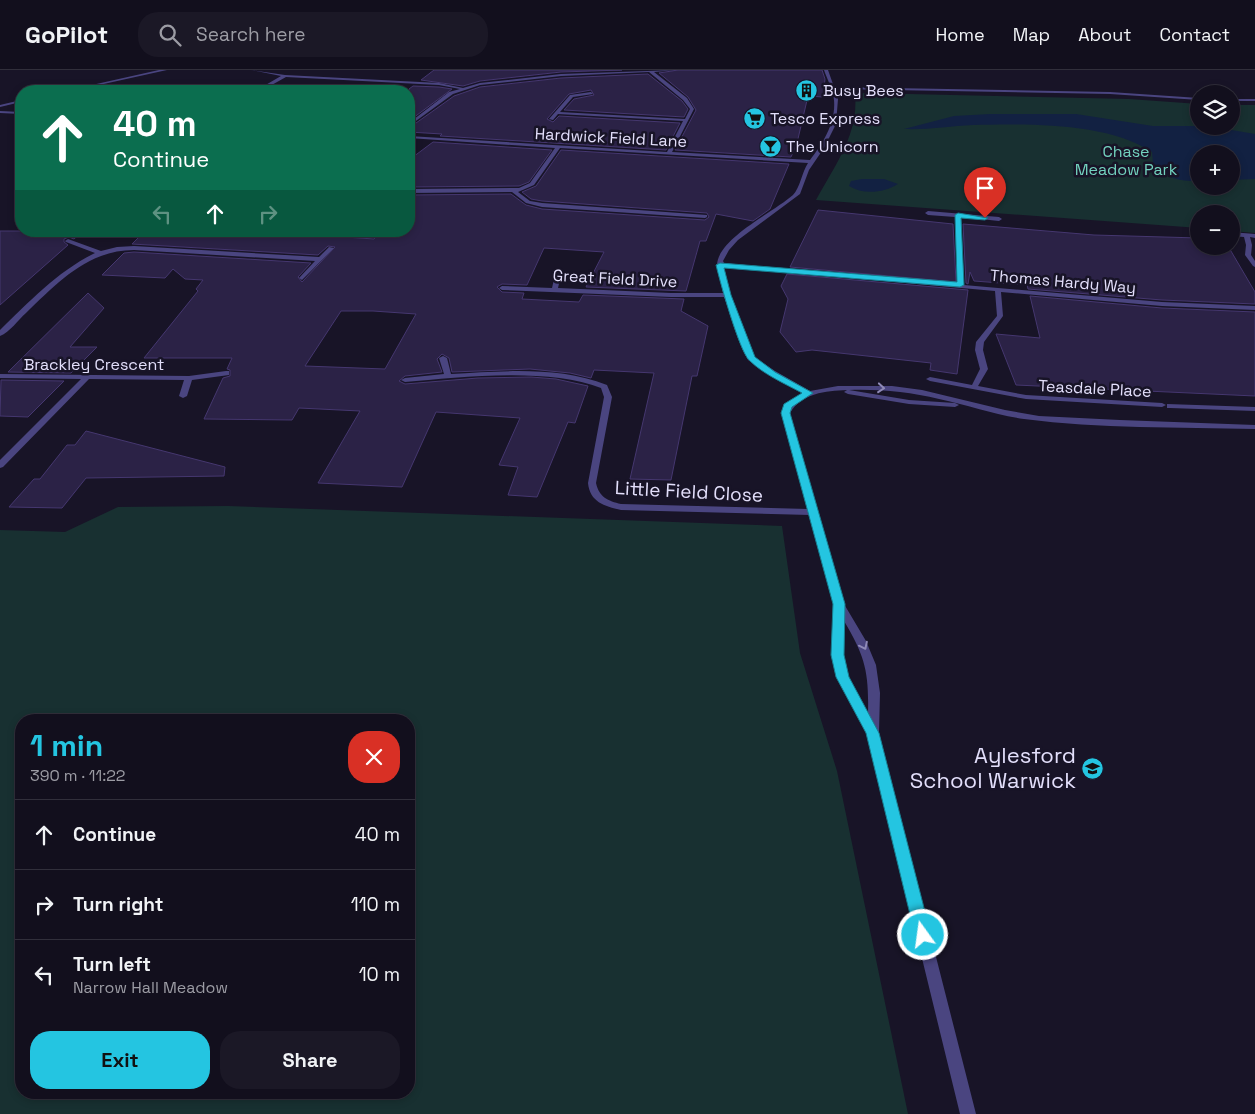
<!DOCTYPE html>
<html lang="en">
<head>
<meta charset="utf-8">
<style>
	:root { --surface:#120f1d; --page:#1b1826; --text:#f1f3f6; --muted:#9c9ca4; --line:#312f3b; --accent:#24c5e1 }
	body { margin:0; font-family:"Space Grotesk",sans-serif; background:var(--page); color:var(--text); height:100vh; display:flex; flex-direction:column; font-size:19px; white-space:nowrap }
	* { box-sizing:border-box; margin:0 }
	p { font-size:16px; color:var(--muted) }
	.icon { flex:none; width:28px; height:28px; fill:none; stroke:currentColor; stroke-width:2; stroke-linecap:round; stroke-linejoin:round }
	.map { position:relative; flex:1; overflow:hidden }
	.side { position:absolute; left:15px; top:644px; width:400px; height:385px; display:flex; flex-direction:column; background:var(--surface); border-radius:20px; box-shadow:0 2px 8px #0003,0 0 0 1px var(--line) }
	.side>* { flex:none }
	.top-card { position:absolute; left:15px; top:15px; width:400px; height:152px; border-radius:20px; box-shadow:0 2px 8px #0003,0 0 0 1px var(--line); background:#0b6e4f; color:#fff; overflow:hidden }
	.buttons { position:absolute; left:1190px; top:15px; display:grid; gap:10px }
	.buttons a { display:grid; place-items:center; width:50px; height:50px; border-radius:50%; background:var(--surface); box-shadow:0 2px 8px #0003,0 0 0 1px var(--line); font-size:25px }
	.pin { position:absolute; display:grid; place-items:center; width:42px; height:42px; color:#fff; margin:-51px -21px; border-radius:50% 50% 50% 0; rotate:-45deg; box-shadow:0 0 5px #0007 }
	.pin .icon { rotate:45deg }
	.me { position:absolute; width:55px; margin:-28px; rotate:346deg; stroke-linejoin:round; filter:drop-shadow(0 0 4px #0008) }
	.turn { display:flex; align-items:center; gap:18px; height:105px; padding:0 15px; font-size:22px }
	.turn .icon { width:65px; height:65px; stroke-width:2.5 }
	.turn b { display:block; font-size:35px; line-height:42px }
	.lanes { display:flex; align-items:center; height:48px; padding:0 15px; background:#0003; justify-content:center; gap:25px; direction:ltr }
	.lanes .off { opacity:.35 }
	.round { display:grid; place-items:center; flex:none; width:52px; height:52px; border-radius:20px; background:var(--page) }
	.summary { display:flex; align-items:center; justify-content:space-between; height:85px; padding:0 15px }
	h1 { font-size:30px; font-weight:700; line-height:38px; color:var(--accent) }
	.action { display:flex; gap:10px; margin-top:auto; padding:10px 15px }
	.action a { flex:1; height:58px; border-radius:20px; background:var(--accent); color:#111; font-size:20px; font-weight:700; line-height:58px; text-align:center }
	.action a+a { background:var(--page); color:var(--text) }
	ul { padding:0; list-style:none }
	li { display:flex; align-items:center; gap:15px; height:70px; padding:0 15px; border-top:1px solid var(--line) }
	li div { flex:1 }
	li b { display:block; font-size:19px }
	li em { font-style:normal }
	header { display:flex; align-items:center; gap:30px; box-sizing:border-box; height:70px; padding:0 25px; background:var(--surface); border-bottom:1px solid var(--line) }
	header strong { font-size:24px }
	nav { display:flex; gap:28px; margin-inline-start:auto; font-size:18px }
	.search { width:350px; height:45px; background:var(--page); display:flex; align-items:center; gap:12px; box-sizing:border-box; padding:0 18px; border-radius:20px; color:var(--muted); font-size:19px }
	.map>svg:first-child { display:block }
</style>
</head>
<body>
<header>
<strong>GoPilot</strong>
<div class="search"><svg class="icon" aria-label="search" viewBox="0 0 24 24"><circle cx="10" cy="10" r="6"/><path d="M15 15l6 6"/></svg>Search here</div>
<nav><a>Home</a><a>Map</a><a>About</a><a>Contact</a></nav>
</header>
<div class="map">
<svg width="1255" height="1044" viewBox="0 0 1255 1044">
	<rect width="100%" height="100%" fill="#181427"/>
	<g fill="#183031" fill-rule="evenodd">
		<path d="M 864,23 L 1129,29 L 1199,34 L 1199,56 L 1231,56 L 1231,35 L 1255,35 L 1255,163 L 1231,161 L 1231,144 L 1199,144 L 1199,158 L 816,130 C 834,97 859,64 855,25 ZM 1199,84 L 1231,84 L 1231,116 L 1199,116 Z"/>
		<path d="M 228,436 L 782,456 L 800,583 L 837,701 L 908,1044 L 0,1044 L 0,460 L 65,462 L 118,437 ZM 21,650 L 409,650 L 409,1022 L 21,1022 Z"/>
	</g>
	<g fill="#122142">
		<path d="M 990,44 L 1076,44 L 1153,56 L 1208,56 L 1255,64 L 1255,109 L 1231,110 L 1231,84 L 1199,84 L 1199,111 C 1176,111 1169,109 1153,93 L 1152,82 C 1106,52 1027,54 973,55 C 950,56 928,60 904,59 L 954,46 Z"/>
		<path d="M 862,109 L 884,109 L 898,114 C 884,123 863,125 849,116 L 851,111 Z"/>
	</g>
	<g fill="#2b2246" stroke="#45376f" fill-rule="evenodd">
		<path d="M 434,0 L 622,0 L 561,2 L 480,11 L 463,16 L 421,10 Z"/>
		<path d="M 678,0 L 822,0 L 825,9 L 823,27 L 808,26 L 797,73 L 791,87 L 675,80 L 696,40 L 688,27 L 659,3 Z"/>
		<path d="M 648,4 L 682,31 L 688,39 L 684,47 L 564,40 L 574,29 L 594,25 L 591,20 L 569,24 L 547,49 L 553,52 L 559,46 L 680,53 L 666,80 L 440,66 L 442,64 L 409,62 L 409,58 L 454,26 L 480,17 L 561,8 Z"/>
		<path d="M 413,16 L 439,17 L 452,19 L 409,51 L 409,19 Z"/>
		<path d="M 433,72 L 552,80 L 529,112 L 519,116 L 409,117 L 409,90 Z"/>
		<path d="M 561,80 L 789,94 L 770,139 L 753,151 L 716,144 L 706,171 L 700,171 L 686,221 L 586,217 L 604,182 L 544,178 L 527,215 L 502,214 L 497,217 L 502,222 L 524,223 L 522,229 L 579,232 L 583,225 L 684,229 L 681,241 L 708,256 L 697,306 L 692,306 L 671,410 L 630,409 L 654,303 L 594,300 L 591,308 L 570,303 L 530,299 L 452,302 L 449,288 L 442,284 L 437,289 L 442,302 L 405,306 L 399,311 L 405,314 L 478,308 L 531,307 L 556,309 L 588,316 L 575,353 L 568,352 L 537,427 L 508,425 L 518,397 L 499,395 L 520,348 L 436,342 L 402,417 L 318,413 L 360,341 L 299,338 L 292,350 L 204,349 L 223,308 L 230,306 L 230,300 L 227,299 L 232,288 L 144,288 L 198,221 L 196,219 L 203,210 L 185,209 L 173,199 L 165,208 L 102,205 L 124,183 L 134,182 L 311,193 L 298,207 L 302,212 L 335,177 L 328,176 L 318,185 L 132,174 L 145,161 L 225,161 L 300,165 L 302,164 L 374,169 L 380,161 L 409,161 L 409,125 L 511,124 L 526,135 L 542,139 L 705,150 L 709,147 L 707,143 L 542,131 L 531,129 L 522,122 L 536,116 ZM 341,241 L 373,241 L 416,244 L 385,299 L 305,296 Z"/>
		<path d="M 818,140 L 953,154 L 956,212 L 790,197 Z"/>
		<path d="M 963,154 L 1094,165 L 1199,168 L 1199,176 L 1228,176 L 1255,222 L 1255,234 L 1162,230 L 1028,219 L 1027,215 L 974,211 L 970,202 L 968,214 L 966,213 Z"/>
		<path d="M 0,161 L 83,161 L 74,169 L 69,167 L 64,169 L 64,172 L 68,175 L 0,235 Z"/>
		<path d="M 787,204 L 968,220 L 957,304 L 930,300 L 931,293 L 812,280 L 796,282 L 780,262 L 788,229 L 781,216 Z"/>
		<path d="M 88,223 L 104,238 L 70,277 L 97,277 L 71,303 L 8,302 Z"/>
		<path d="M 1030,226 L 1162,238 L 1255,242 L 1255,326 L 1016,315 L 996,264 L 1040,268 Z"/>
		<path d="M 1,310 L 64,311 L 28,347 L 0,346 Z"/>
		<path d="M 86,361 L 225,397 L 224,406 L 86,408 L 62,438 L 9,437 L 34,409 L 40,409 L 67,375 L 75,375 Z"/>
	</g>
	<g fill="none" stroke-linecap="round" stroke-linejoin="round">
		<g fill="#4a4580" fill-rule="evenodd">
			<path d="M 159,0 L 167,0 L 72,21 L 65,21 Z"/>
			<path d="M 251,0 L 285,5 L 439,13 L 463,18 L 480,13 L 561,4 L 676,0 L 654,2 L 687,28 L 694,39 L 672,82 L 810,90 C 823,73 836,53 834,30 C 833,20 827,9 824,0 L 828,0 L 834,17 L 1110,22 L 1199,28 L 1199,30 L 1110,24 L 835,19 L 838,29 L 836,54 L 824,78 L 809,100 L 800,124 L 738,170 L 729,180 L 723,191 L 724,193 L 958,214 L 955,147 L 928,145 L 925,143 L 928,141 L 999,147 L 1002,149 L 999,151 L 961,147 L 964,215 L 1162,232 L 1255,236 L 1255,240 L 1162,236 L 1001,222 L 1003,246 L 984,272 L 983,280 L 988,299 L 978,316 L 1026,325 L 1162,333 L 1166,335 L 1162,337 L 1026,329 L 930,311 L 926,309 L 930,307 L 972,315 L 980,299 L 975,280 L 976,272 L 997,246 L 995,221 L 724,197 L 730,225 L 754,287 L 775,301 L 810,321 L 838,316 L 892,316 L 922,320 L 1005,340 L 1039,346 L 1120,350 L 1255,355 L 1255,359 C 1178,357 1100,359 1024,349 C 995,345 968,335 939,329 C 910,322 879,319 849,320 L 909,330 L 955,333 L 959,335 L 955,337 L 909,334 L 848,324 L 844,322 L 847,320 C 825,321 802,323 790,343 L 844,534 L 866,571 L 876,595 L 880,623 L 879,663 L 976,1044 L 960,1044 L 867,663 L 837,607 L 833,585 L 834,534 L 810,445 L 621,440 C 604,436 590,432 588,413 L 604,327 L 601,318 C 549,297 460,307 405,312 L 401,310 L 405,308 L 444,304 L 439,288 L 443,286 L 447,288 L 451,304 C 502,301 559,296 607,315 L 612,327 L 596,413 C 599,427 608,431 621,434 L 808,439 L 782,343 L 790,331 L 803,323 L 769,305 L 748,290 L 724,227 L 671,227 L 502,220 L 499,218 L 502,216 L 552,218 L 555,205 L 558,203 L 561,205 L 558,218 L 671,223 L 723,223 L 717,195 C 718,168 774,142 793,125 C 800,118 802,102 808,93 L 560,78 L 534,115 L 518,122 L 530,131 L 542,133 L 707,145 L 707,147 L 705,148 L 542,137 L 526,133 L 512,122 L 409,123 L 409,119 L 519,118 L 530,113 L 555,78 L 409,68 L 409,66 L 667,82 L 683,51 L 558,44 L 553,50 L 549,49 L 570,25 L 591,22 L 593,24 L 573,27 L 560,42 L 685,49 L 690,39 L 683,30 L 649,2 L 561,6 L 480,15 L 453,24 L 409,56 L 409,53 L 449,22 L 460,19 L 439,15 L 286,7 L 261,21 L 235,21 L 236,19 L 257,20 L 281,6 ZM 844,551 C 865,586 869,602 868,643 L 847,607 L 843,585 Z"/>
			<rect x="1231" y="29" width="24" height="2"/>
			<path d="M 21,30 L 21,32 L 0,37 L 0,35 Z"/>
			<path d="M 0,41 L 21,42 L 21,44 L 0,43 Z"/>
			<path d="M 1231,162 L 1255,164 L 1255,168 L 1250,167 L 1252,175 L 1251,185 L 1255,191 L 1255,197 L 1253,196 L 1245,185 L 1246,175 L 1244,167 L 1231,166 Z"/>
			<path d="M 68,169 L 101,181 L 117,177 L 134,176 L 319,187 L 329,177 L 334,178 L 302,210 L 299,208 L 315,191 L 134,180 C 88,180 57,213 26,243 C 18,250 10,262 0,266 L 0,260 C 29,232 58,201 95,183 L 66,172 L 65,171 Z"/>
			<path d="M 226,301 L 229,301 L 229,305 L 192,310 L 187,326 L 183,328 L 179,326 L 184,310 L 89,309 L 3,397 L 0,398 L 0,390 L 81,309 L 0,308 L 0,304 L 189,306 Z"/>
			<path d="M 1167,334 L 1255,337 L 1255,341 L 1170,338 L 1167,338 Z"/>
		</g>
	</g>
	<defs><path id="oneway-chevron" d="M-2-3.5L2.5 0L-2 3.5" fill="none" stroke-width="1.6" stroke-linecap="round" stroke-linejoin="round" transform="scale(1.25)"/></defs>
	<g stroke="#8f8ab7">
		<use href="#oneway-chevron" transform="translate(881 318) rotate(5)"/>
		<use href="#oneway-chevron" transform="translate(864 576) rotate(64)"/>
	</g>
	<path fill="#24c5e1" stroke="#178092" d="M 958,143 L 988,148 L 985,150 L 961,148 L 964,215 L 960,217 L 724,198 L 731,225 L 755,287 L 775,302 L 813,323 L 792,337 L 790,343 L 845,534 L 844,585 L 849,607 L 879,663 L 931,865 L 929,870 L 923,872 L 918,870 L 915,865 L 866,663 L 836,607 L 831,585 L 833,534 L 781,343 L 784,334 L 802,323 C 784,313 764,305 749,290 C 739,280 720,212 716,195 L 720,193 L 957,212 L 955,145 Z"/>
	<defs>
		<symbol id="building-disc" viewBox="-11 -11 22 22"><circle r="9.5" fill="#24c5e1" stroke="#181427"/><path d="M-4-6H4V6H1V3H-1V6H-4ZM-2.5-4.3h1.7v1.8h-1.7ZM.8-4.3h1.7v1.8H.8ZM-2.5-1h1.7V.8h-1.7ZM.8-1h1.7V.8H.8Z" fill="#111"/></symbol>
		<symbol id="supermarket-disc" viewBox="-11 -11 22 22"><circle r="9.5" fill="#24c5e1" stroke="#181427"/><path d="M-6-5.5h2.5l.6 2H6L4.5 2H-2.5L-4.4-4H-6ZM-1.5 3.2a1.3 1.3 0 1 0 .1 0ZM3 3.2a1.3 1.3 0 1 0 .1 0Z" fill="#111"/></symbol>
		<symbol id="bar-disc" viewBox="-11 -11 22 22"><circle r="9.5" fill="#24c5e1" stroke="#181427"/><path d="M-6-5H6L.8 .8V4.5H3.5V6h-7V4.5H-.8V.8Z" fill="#111"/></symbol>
		<symbol id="school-disc" viewBox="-11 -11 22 22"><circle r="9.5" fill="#24c5e1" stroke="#181427"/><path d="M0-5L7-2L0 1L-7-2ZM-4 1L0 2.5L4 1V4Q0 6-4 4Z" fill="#111"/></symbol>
	</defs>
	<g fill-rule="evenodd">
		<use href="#building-disc" x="794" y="8" width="25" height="25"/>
		<use href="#supermarket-disc" x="742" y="36" width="25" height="25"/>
		<use href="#bar-disc" x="758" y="64" width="25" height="25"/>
		<use href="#school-disc" x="1080" y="686" width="25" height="25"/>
	</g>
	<g text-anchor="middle" stroke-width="5" stroke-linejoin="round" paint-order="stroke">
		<g font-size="16" fill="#e3dffb" stroke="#181427" text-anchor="start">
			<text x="823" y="26">Busy Bees</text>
			<text x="770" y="54">Tesco Express</text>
			<text x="786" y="82">The Unicorn</text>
		</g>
		<g font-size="16" fill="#e3dffb" stroke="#181427">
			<text transform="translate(611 67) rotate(3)" y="6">Hardwick Field Lane</text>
			<text transform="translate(615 208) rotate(3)" y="6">Great Field Drive</text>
			<text transform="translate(1063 211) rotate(5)" y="6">Thomas Hardy Way</text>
			<text x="94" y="300">Brackley Crescent</text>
			<text transform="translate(1095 318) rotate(3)" y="6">Teasdale Place</text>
		</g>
		<g font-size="16" fill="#73d2bf" stroke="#181427">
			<text x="1126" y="87">Chase<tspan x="1126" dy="18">Meadow Park</tspan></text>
		</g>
		<g font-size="19" fill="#e3dffb" stroke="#181427">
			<text transform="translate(689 421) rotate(3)" y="7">Little Field Close</text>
		</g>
		<g font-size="22" fill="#e3dffb" stroke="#181427" text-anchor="end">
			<text x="1076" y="693">Aylesford<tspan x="1076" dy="25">School Warwick</tspan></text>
		</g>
	</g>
</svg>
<div class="buttons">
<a><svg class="icon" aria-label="layers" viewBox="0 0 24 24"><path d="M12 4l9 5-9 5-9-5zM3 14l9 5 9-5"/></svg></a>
<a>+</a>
<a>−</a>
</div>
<div class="pin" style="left:985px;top:148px;background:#d93025"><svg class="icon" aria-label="arrive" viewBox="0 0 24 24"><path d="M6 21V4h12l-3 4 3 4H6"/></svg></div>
<svg class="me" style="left:923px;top:865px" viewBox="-20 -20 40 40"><circle r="17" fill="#24c5e1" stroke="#fff" stroke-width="3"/><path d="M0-11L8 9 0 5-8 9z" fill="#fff"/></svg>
<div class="top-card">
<div class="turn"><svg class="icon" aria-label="ahead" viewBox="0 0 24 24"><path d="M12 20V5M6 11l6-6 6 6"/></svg><div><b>40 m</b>Continue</div></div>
<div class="lanes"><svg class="icon off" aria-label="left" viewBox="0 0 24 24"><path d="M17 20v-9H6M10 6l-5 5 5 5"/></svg><svg class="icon" aria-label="ahead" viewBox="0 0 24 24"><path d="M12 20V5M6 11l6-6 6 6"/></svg><svg class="icon off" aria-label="right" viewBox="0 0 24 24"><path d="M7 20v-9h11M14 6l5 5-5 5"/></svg></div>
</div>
<section class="side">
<div class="summary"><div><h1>1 min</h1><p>390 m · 11:22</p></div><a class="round" style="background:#d93025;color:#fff"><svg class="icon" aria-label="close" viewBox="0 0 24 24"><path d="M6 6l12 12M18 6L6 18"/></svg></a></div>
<ul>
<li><svg class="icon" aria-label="ahead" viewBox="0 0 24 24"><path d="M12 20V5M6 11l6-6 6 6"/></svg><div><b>Continue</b></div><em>40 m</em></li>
<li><svg class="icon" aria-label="right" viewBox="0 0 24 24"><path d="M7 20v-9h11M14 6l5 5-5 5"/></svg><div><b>Turn right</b></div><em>110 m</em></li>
<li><svg class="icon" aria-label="left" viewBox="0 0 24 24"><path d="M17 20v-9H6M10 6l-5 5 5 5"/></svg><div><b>Turn left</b><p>Narrow Hall Meadow</p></div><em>10 m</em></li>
</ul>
<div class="action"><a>Exit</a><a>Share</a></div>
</section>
</div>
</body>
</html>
